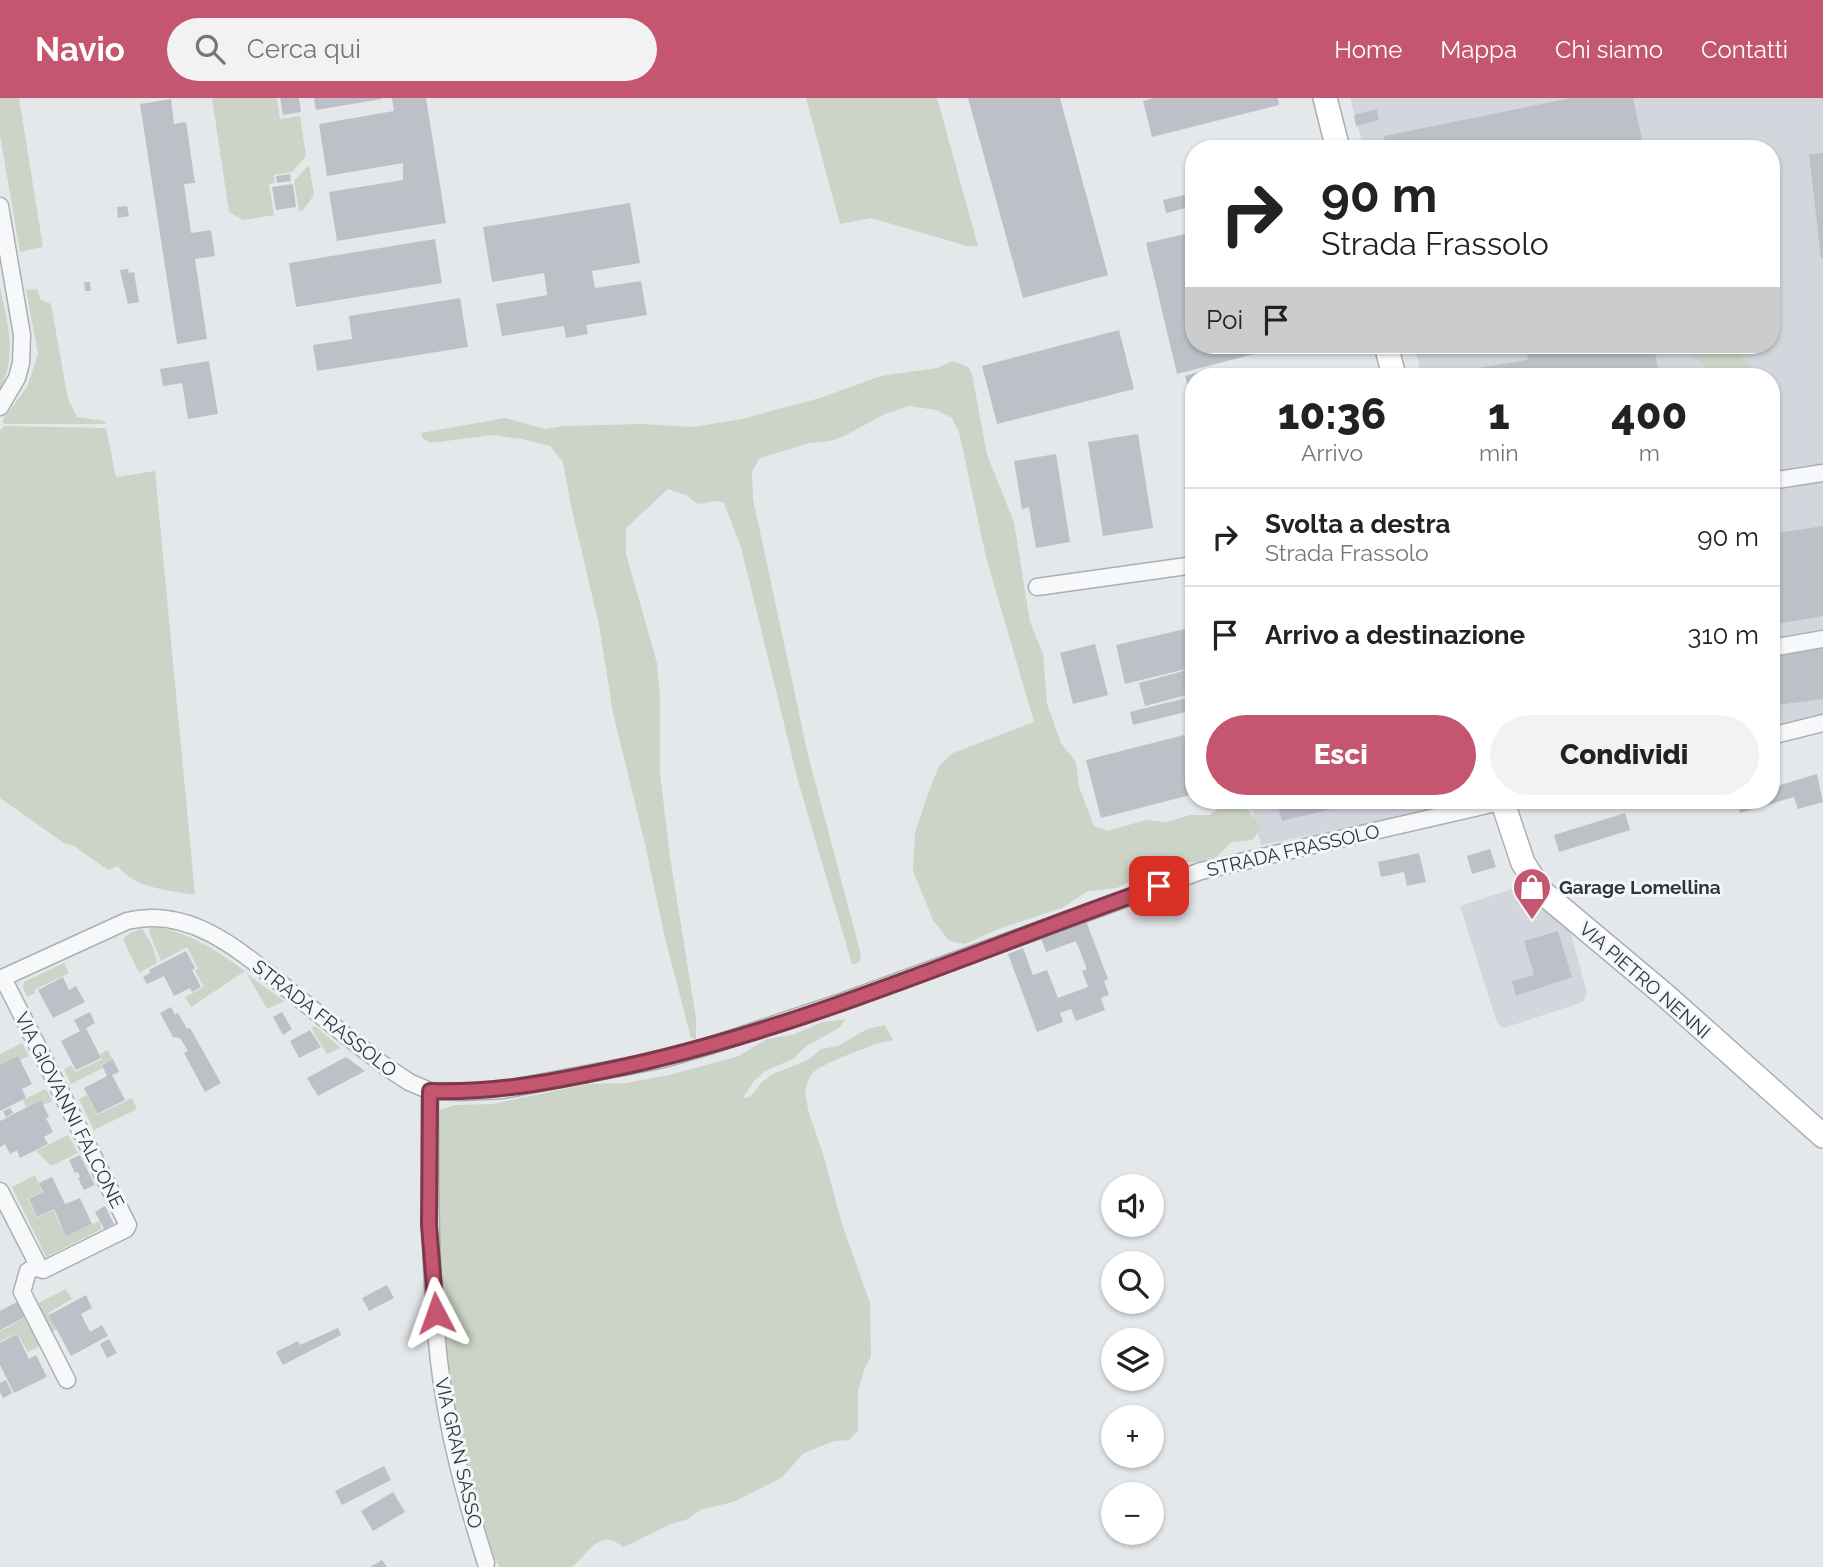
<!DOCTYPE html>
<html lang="it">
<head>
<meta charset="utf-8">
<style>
	:root { --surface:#fff; --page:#f2f2f2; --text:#222; --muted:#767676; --line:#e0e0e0; --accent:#c45670 }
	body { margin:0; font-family:Raleway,sans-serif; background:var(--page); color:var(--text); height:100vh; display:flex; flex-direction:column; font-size:26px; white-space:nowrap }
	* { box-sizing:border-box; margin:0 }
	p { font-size:23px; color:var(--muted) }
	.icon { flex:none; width:38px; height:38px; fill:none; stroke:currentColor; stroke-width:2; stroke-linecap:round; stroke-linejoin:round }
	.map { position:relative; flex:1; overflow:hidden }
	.panel { position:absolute; left:1185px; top:270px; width:595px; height:441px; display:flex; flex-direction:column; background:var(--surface); border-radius:28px; box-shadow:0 2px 5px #0004 }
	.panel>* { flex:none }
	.banner { position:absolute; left:1185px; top:42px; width:595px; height:214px; border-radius:28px; box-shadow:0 2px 5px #0004; background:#fff; color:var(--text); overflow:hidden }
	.buttons { position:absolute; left:1101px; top:1076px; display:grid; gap:14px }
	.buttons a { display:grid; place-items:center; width:63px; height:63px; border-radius:50%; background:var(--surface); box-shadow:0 2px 5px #0004; font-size:35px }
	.pin { position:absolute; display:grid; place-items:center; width:60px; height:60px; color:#fff; margin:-30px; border-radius:14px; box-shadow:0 4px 10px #0006 }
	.me { position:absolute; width:77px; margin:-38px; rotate:356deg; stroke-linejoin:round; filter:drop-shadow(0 0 5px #0008) }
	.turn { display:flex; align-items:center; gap:24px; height:147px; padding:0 21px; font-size:32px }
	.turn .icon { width:91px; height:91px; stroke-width:2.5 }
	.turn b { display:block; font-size:49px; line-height:60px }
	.then { display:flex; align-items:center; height:66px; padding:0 21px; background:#0003; gap:14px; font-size:26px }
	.eta { display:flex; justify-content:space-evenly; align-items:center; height:119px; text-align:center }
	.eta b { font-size:42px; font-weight:800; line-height:49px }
	.cta { display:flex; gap:14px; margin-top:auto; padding:14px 21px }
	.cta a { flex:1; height:80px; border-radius:42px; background:var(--accent); color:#fff; font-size:28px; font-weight:800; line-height:80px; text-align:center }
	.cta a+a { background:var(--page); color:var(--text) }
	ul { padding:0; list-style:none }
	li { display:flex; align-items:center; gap:21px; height:98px; padding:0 21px; border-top:2px solid var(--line) }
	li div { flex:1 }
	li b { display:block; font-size:26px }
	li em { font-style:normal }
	header { display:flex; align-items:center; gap:42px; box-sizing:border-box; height:98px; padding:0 35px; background:var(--accent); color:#fff }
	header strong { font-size:33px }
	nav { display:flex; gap:38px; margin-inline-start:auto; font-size:24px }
	.search { width:490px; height:63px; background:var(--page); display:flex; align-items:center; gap:18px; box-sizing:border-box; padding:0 24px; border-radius:38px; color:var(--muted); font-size:26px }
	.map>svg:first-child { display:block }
</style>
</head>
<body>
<header>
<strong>Navio</strong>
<div class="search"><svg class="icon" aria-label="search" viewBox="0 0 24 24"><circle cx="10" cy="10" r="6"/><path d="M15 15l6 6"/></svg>Cerca qui</div>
<nav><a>Home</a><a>Mappa</a><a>Chi siamo</a><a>Contatti</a></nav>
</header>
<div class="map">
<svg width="1823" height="1469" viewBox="0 0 1823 1469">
	<rect width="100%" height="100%" fill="#e5e8eb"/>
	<g fill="#d3d7dd">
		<path d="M 1350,0 L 1823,0 L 1823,616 L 1771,629 L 1771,278 L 1422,278 L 1414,247 L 1771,247 L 1771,51 L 1364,51 Z"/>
		<path d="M 1249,702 L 1468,702 L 1465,705 L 1261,747 Z"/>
		<path d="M 1524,787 L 1569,828 L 1587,895 L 1583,904 L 1504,930 L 1497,925 L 1460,808 Z"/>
	</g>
	<g fill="#cbd4c6">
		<path d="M 0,0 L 19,0 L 43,149 L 20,154 L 0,37 Z"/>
		<path d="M 212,0 L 277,0 L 280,21 L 300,18 L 306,58 L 292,74 L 274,77 L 275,85 L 269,86 L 274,117 L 243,122 L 229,114 Z"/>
		<path d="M 806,0 L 937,0 L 978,148 L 967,148 L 871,120 L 840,126 Z"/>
		<path d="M 309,67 L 314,97 L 303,112 L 299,113 L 294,83 Z"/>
		<path d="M 0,189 C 7,225 18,257 0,291 Z"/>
		<path d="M 37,191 L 40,201 L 51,206 L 68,301 L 77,319 L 105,323 L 106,326 L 4,326 L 2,323 L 27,289 L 38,256 L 26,192 Z"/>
		<path d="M 1700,247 L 1720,247 L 1726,251 L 1733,250 L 1753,270 L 1755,278 L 1712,278 L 1708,270 L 1693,258 Z"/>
		<path d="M 953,263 L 968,269 L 972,276 L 987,357 L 1014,424 L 1030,524 L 1043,556 L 1047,606 L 1061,645 L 1076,664 L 1079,689 L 1094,728 L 1107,733 L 1146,722 L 1167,724 L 1190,717 L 1210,717 L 1224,707 L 1236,704 L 1250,713 L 1252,718 L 1257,722 L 1260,732 L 1252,742 L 1232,744 L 1216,759 L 1198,764 L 1179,764 L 1161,775 L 1133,782 L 1117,790 L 1088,793 L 1062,810 L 1001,830 L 965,846 L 949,843 L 933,822 L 913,773 L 915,735 L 928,696 L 939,668 L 953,655 L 1034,624 L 986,459 L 959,334 L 952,320 L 936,312 L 909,308 L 885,316 L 846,337 L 830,343 L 810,345 L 760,360 L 752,374 L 753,401 L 808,657 L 861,857 L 859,865 L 852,866 L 798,683 L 741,449 L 724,405 L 718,403 L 698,406 L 686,397 L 668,391 L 626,430 L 626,456 L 657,565 L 660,600 L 660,675 L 670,759 L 696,920 L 696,941 L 691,940 L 665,840 L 645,746 L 613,615 L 599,527 L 572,412 L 563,364 L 550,348 L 522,341 L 492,337 L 431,345 L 423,341 L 421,335 L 505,320 L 545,331 L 564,328 L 640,326 L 693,329 L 742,321 L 820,300 L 881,278 L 937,270 Z"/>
		<path d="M 4,328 L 106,330 L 116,379 L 155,373 L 195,797 C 170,792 134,791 118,768 L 108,772 L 74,748 L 64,745 L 0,700 L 0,332 Z"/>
		<path d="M 151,829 C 185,831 219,854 245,873 L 191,909 L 185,899 L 204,889 L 195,873 L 198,871 L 187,849 L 161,863 L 149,834 Z"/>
		<path d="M 142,830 L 153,849 L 157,865 L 139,875 L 123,841 L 130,835 Z"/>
		<path d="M 64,865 L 69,875 L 34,892 L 35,895 L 27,899 L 23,889 L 24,884 Z"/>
		<path d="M 247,876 L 284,903 L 267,911 Z"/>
		<path d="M 846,921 L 839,930 L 805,949 L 793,961 L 765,973 L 754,983 L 743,1000 L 750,999 L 763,983 L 775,975 L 808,962 L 821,951 L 838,948 L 867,931 L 885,927 L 893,942 L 875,946 L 835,962 L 817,971 L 810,978 L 805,992 L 808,1012 L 824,1059 L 842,1126 L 870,1205 L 871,1259 L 864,1272 L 858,1294 L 858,1333 L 849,1342 L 834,1343 L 809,1353 L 803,1356 L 782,1379 L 775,1383 L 733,1404 L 700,1412 L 688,1421 L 671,1426 L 626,1448 L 623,1449 C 599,1429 589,1456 572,1469 L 500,1469 L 486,1447 L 475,1414 L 449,1290 L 436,1170 L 440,1150 L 435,1137 L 434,1018 L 442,1011 L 456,1007 L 493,1006 L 588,986 L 626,985 L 669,977 L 739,958 L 767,941 L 792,937 L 823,924 Z"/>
		<path d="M 315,928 L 340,949 L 340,950 L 327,956 L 311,930 Z"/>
		<path d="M 22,945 L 29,958 L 20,962 L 18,958 L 0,967 L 0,956 Z"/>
		<path d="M 108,952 L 112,961 L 101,967 L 103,970 L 71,986 L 64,971 L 71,967 L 75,974 L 102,961 L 100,956 Z"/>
		<path d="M 46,991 L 52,1003 L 43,1007 L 41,1002 L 26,1009 L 23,1002 Z"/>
		<path d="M 87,997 L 97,1017 L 132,1000 L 137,1011 L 94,1032 L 79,1001 Z"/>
		<path d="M 68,1037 L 78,1055 L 51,1068 L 36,1053 Z"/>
		<path d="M 35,1077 L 42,1094 L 28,1101 L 37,1120 L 53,1112 L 66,1138 L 99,1123 L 102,1131 L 46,1159 L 12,1089 Z"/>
		<path d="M 66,1191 L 72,1201 L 48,1215 L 57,1231 L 48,1236 L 32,1208 Z"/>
		<path d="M 25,1220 L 39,1247 L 38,1249 L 28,1254 L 17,1235 L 0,1244 L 0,1233 Z"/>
	</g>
	<g fill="#bcc1c7">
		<path d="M 280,0 L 299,0 L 301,14 L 283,17 Z"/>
		<path d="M 314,0 L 382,0 L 382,1 L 316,12 Z"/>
		<path d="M 392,0 L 426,0 L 446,125 L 337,143 L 329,94 L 403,82 L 403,65 L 327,78 L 319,26 L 394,13 Z"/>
		<path d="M 968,0 L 1060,0 L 1108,177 L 1023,200 Z"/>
		<path d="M 1154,0 L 1278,0 L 1279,7 L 1152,39 L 1143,3 Z"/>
		<path d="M 1571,0 L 1633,0 L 1644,51 L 1387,51 L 1384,38 Z"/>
		<path d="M 171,1 L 174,26 L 186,24 L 195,85 L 184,86 L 191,135 L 211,132 L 215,158 L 195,161 L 207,241 L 177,246 L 140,6 Z"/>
		<path d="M 1377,11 L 1379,22 L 1356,28 L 1354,17 Z"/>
		<path d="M 1823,55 L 1823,160 L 1821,160 L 1809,56 Z"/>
		<path d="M 290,76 L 291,83 L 277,85 L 276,78 Z"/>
		<path d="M 293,86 L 296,109 L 276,112 L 272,89 Z"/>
		<path d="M 1194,95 L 1194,108 L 1166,115 L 1163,102 Z"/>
		<path d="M 630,105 L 640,165 L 592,173 L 595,190 L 641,183 L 647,217 L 586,227 L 588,236 L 566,240 L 564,228 L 502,238 L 496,206 L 547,197 L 544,175 L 492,184 L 483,129 Z"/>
		<path d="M 127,108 L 129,118 L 118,120 L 117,109 Z"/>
		<path d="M 1194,134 L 1194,247 L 1280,247 L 1281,249 L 1177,276 L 1146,145 Z"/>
		<path d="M 435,141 L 442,185 L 296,209 L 289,165 Z"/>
		<path d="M 128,171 L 129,175 L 134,174 L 139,204 L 128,206 L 120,172 Z"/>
		<path d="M 84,184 L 90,184 L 91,193 L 85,193 Z"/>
		<path d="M 460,200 L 468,249 L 317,273 L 313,247 L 352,241 L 349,218 Z"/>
		<path d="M 1119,232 L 1134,291 L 997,326 L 982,268 Z"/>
		<path d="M 1526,247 L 1602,247 L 1603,251 L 1629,247 L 1654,247 L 1659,278 L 1478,278 L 1477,270 L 1528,262 Z"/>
		<path d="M 209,263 L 218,316 L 188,321 L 182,285 L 163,288 L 160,271 Z"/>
		<path d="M 1201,273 L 1203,278 L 1194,278 L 1194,291 L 1189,292 L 1185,278 Z"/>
		<path d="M 1138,336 L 1153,430 L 1103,438 L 1088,344 Z"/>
		<path d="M 1056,356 L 1070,444 L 1036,450 L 1029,409 L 1022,411 L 1014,363 Z"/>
		<path d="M 1823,428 L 1823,518 L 1776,526 L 1771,497 L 1771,436 Z"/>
		<path d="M 1189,530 L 1194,546 L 1194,569 L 1125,586 L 1116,547 Z"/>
		<path d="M 1095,546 L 1108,597 L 1073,606 L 1060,555 Z"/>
		<path d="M 1823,551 L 1823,601 L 1771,608 L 1771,559 Z"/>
		<path d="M 1194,570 L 1194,595 L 1145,608 L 1139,585 Z"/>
		<path d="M 1194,598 L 1194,612 L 1133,627 L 1130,614 Z"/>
		<path d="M 1184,637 L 1187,649 L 1194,647 L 1194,696 L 1101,720 L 1086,662 Z"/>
		<path d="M 1817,676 L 1823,704 L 1798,711 L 1794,699 L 1740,715 L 1736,702 L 1771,702 L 1771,690 Z"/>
		<path d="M 1276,702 L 1365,702 L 1365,703 L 1282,723 Z"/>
		<path d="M 1625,715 L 1630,732 L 1559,754 L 1554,737 Z"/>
		<path d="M 1490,751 L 1496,769 L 1472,776 L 1467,758 Z"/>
		<path d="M 1419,755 L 1426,784 L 1407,788 L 1404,774 L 1381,779 L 1378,764 Z"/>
		<path d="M 1086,823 L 1108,881 L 1104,883 L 1109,897 L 1101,900 L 1105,912 L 1076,923 L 1071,911 L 1060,915 L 1063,924 L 1037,934 L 1008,856 L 1023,850 L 1033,877 L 1047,872 L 1058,900 L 1088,889 L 1082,873 L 1087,871 L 1076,843 L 1046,854 L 1041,840 Z"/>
		<path d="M 1558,833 L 1572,879 L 1516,898 L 1512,883 L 1534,877 L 1524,843 Z"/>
		<path d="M 186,853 L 195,870 L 192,872 L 201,889 L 192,894 L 190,890 L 174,898 L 164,878 L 147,886 L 143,879 L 150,875 L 149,872 Z"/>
		<path d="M 63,879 L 69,892 L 76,888 L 85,904 L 53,920 L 38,892 Z"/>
		<path d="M 171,909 L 175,917 L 178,915 L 187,931 L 190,930 L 221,985 L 205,994 L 184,955 L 188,953 L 180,940 L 173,939 L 160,915 Z"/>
		<path d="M 90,914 L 95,925 L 86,930 L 101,960 L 76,972 L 61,943 L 80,933 L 74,922 Z"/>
		<path d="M 282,914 L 292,931 L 283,937 L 273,919 Z"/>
		<path d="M 310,932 L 321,949 L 299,960 L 290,943 Z"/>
		<path d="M 18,958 L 32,986 L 22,991 L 26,1000 L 0,1013 L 0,967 Z"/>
		<path d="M 346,959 L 365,973 L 318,998 L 307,980 Z"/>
		<path d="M 113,961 L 119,974 L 112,977 L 125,1002 L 97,1016 L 84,990 L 107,978 L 102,967 Z"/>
		<path d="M 41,1002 L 49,1019 L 46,1020 L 53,1034 L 44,1039 L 48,1046 L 20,1060 L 17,1052 L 10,1056 L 5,1046 L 0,1049 L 0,1023 Z"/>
		<path d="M 10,1010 L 13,1015 L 6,1019 L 3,1013 Z"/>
		<path d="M 80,1057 L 95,1087 L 84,1092 L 78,1080 L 80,1079 L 78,1074 L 75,1075 L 69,1062 Z"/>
		<path d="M 52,1079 L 65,1106 L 80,1100 L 92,1126 L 66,1138 L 54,1111 L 37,1119 L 29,1101 L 43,1094 L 39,1085 Z"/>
		<path d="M 105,1108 L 114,1126 L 104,1131 L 95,1114 Z"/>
		<path d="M 387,1187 L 394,1200 L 369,1213 L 362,1200 Z"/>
		<path d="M 86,1197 L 92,1210 L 81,1216 L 90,1234 L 102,1227 L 108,1238 L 71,1258 L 49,1217 Z"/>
		<path d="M 17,1204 L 25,1219 L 0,1232 L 0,1213 Z"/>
		<path d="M 338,1230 L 341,1237 L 283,1267 L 276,1254 L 298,1243 L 300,1247 Z"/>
		<path d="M 17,1236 L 29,1261 L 36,1257 L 47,1279 L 14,1295 L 0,1267 L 0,1245 Z"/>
		<path d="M 109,1241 L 117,1255 L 107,1260 L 100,1246 Z"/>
		<path d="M 6,1282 L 12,1295 L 3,1300 L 0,1294 L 0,1285 Z"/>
		<path d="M 384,1368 L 391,1382 L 342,1407 L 335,1393 Z"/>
		<path d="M 393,1394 L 405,1414 L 373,1433 L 361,1413 Z"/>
		<path d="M 382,1462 L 387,1469 L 370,1469 Z"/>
	</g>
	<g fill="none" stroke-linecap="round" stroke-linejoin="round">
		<defs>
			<g id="street">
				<path d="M 0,108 L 22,237 L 21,265 L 17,280 L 0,309"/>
				<path d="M 1771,383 L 1823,375"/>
				<path d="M 1037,489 L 1194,467"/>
				<path d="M 1771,550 L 1823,541"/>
				<path d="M 1771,638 L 1823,625"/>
				<path d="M 0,881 L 127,823 C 195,807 247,859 296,898 C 326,922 355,945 385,968 L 409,984 L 430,993 L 463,994 L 503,992 L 660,962 L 712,947 L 844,903 L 1201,773 L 1509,702"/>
				<path d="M 430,993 C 430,1083 429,1173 439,1263 C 447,1332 465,1400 486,1465"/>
				<path d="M 0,1093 L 40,1171 L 43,1172 L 126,1131 L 128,1127 L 3,880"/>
				<path d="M 38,1168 L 28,1173 L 22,1194 L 67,1282"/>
			</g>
			<g id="secondary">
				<path d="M 1325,0 L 1338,51"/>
				<path d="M 1386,247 L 1394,278"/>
				<path d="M 1502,702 L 1523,765 L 1542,794 L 1666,898 L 1823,1038"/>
			</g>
		</defs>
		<use href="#street" stroke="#aaafb5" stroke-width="19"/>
		<use href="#secondary" stroke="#aaafb5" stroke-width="26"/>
		<use href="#street" stroke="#f7f8fa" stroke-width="16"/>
		<use href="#secondary" stroke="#fff" stroke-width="23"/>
	</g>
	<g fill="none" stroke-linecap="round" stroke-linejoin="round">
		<defs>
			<path id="route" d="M 436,1215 L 429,1127 L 430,993 C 492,995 547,985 608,972 C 795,934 978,851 1159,788"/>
		</defs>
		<use href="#route" stroke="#7f3849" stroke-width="18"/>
		<use href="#route" stroke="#c45670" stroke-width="12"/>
	</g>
	<defs>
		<symbol id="shop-pin" viewBox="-11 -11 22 30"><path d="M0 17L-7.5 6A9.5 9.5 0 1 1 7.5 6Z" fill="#c45670" stroke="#f4f6f8"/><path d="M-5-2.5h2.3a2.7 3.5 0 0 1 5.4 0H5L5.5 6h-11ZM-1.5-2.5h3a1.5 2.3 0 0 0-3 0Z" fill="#fff"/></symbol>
	</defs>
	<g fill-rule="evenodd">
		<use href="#shop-pin" x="1510" y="767" width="44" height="60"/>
	</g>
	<g text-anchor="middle" stroke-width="6" stroke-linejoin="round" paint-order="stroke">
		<g font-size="19" fill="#2d3742" stroke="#f4f6f8">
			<text transform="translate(1293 752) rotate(-13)" y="7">STRADA FRASSOLO</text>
			<text transform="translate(1645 882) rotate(41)" y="7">VIA PIETRO NENNI</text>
			<text transform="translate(325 920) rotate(38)" y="7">STRADA FRASSOLO</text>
			<text transform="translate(70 1012) rotate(63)" y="7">VIA GIOVANNI FALCONE</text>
			<text transform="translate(459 1355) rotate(77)" y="7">VIA GRAN SASSO</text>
		</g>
		<g font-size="19" font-weight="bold" fill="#2d3742" stroke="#f4f6f8" text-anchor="start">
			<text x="1559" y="796">Garage Lomellina</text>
		</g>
	</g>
</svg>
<div class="buttons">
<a><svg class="icon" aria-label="sound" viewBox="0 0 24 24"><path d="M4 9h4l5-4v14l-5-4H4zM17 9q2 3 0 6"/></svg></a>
<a><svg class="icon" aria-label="search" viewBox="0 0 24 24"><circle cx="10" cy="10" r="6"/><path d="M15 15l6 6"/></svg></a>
<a><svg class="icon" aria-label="layers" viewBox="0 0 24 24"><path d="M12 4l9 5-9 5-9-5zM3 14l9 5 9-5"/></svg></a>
<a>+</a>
<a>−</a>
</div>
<div class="pin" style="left:1159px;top:788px;background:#d93025"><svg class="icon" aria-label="arrive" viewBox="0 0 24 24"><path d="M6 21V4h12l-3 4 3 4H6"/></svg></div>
<svg class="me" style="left:436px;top:1215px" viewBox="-20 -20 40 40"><path d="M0-17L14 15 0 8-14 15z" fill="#c45670" stroke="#fff" stroke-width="4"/></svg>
<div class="banner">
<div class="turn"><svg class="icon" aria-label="right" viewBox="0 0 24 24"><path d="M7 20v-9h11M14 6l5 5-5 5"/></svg><div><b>90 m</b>Strada Frassolo</div></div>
<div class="then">Poi<svg class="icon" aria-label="arrive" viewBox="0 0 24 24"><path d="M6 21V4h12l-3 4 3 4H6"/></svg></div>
</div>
<section class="panel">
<div class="eta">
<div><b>10:36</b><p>Arrivo</p></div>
<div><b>1</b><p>min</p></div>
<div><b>400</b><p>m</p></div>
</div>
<ul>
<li><svg class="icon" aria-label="right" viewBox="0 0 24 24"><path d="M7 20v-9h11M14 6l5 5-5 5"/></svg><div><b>Svolta a destra</b><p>Strada Frassolo</p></div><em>90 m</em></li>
<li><svg class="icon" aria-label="arrive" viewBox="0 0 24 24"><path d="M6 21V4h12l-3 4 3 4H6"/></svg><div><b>Arrivo a destinazione</b></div><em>310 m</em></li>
</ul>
<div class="cta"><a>Esci</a><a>Condividi</a></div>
</section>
</div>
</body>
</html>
